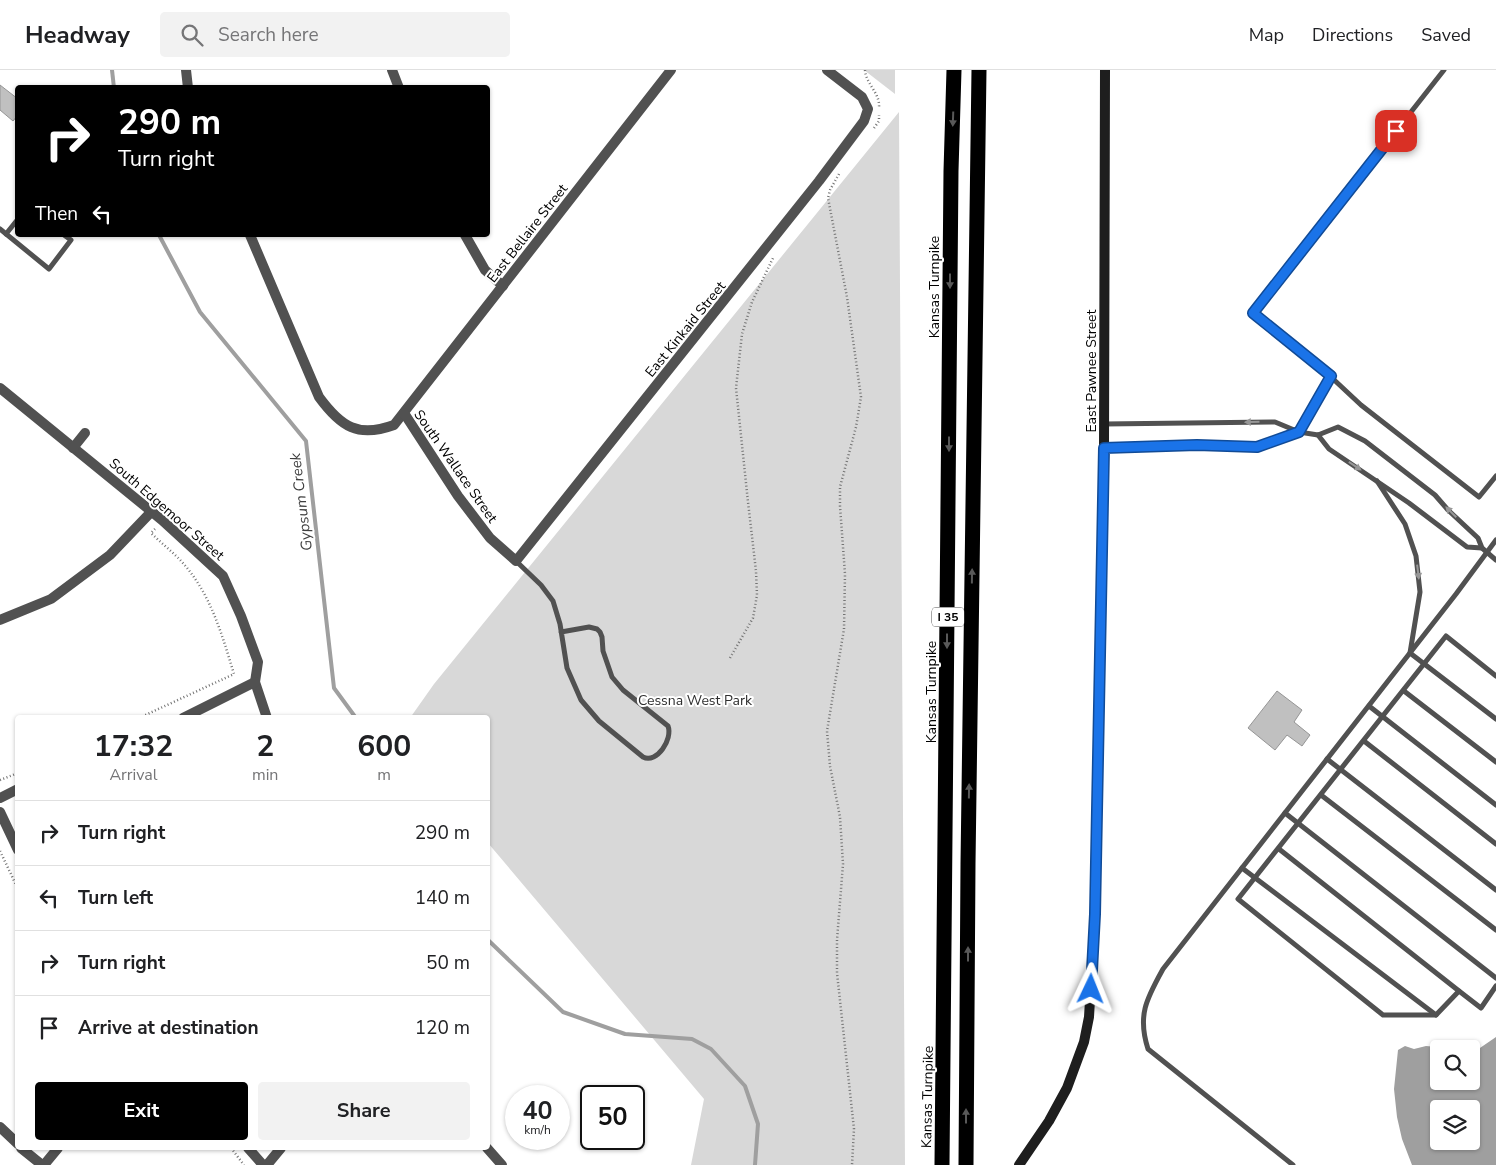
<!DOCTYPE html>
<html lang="en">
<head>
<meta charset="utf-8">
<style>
	:root { --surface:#fff; --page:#f2f2f2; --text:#202124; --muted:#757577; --line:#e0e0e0; --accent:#000 }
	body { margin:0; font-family:"Nunito Sans",sans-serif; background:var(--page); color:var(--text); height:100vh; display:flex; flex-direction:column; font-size:19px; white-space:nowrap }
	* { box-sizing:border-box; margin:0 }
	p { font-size:16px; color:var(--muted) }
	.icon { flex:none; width:28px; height:28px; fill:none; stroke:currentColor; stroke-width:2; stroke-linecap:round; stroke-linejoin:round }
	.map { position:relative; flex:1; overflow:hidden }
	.sheet { position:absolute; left:15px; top:645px; width:475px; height:435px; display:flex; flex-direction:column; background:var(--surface); border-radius:5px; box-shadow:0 1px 4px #0004 }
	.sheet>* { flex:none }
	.guide { position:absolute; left:15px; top:15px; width:475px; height:152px; border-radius:5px; box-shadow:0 1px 4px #0004; background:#000; color:#fff; overflow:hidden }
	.controls { position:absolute; left:1430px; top:970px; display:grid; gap:10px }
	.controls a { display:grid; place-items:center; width:50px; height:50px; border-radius:5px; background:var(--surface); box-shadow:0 1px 4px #0004; font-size:25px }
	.speed { position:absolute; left:505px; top:1015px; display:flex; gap:10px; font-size:25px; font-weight:700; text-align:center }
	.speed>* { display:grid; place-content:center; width:65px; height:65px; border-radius:50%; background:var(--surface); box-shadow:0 1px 4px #0004; line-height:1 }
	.speed small { font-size:12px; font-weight:400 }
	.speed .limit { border:2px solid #111; border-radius:8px; background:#fff; color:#111 }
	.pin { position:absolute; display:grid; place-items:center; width:42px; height:42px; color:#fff; margin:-21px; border-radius:10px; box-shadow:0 2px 8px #0006 }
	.me { position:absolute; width:55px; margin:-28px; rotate:2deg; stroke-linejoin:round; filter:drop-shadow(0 0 4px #0008) }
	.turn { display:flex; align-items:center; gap:18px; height:105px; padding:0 20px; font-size:22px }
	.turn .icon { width:65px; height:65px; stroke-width:2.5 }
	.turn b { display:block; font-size:35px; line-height:42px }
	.then { display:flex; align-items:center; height:48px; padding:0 20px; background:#0003; gap:10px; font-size:19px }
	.eta { display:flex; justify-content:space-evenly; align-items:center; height:85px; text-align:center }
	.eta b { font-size:30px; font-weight:700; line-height:35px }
	.cta { display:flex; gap:10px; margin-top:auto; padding:10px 20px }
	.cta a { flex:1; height:58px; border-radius:5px; background:var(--accent); color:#fff; font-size:20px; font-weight:700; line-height:58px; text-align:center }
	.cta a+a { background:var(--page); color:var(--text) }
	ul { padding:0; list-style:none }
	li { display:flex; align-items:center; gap:15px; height:65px; padding:0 20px; border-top:1px solid var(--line) }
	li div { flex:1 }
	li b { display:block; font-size:19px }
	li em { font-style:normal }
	header { display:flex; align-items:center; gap:30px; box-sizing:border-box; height:70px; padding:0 25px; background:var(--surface); border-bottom:1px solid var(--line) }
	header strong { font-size:24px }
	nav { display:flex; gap:28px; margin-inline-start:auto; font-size:18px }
	.search { width:350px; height:45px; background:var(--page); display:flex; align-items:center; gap:12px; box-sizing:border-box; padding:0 18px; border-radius:5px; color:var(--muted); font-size:19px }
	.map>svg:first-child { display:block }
</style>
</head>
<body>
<header>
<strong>Headway</strong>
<div class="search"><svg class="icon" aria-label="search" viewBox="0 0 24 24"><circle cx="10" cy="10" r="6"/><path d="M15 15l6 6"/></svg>Search here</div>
<nav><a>Map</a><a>Directions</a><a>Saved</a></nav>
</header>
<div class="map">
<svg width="1496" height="1095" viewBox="0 0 1496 1095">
	<rect width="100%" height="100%" fill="#fff"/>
	<g fill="#d8d8d8">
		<path d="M 864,0 L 895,0 L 895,24 Z"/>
		<path d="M 899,42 L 905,1095 L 691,1095 L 704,1029 L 488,773 L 488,648 L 410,648 L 434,614 Z"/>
	</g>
	<path fill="#9f9f9f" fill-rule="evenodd" d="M 1496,967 L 1496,1095 L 1412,1095 L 1402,1069 L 1397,1047 L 1394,1019 L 1398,980 L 1405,976 L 1414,979 L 1426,976 L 1460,979 L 1439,979 L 1439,1011 L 1471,1011 L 1471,980 L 1477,980 ZM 1439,1039 L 1471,1039 L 1471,1071 L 1439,1071 Z"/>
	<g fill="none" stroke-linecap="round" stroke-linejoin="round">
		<g stroke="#9f9f9f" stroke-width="4">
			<path d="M 112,0 L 114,18"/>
			<path d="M 159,165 L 200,242 L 306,371 L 334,618 L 356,648"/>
			<path d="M 488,870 L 563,942 L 625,964 L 692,969 L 711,979 L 745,1016 L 758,1054 L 755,1095"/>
		</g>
	</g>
	<g fill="#c0c0c0" stroke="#959595">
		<path d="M 0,15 L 18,29 L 18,45 L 13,51 L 0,40 Z"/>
		<path d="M 1277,621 L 1302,640 L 1294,652 L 1310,665 L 1302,676 L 1287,665 L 1275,680 L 1248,658 Z"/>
	</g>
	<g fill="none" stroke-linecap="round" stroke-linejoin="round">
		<g stroke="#737373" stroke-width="2.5" stroke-dasharray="1 2.5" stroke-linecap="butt">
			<path d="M 865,0 C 866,14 880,23 879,37"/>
			<path d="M 874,58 L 879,51 L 879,45"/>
			<path d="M 839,104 L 830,120 L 828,128 L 847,227 L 861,327 L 856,357 L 840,417 L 840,436 L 845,504 L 844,559 L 827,661 L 830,696 L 840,747 L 843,794 L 837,870 L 837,903 L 854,1059 L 852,1095"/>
			<path d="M 730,588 L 753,548 L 757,525 L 756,501 L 748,432 L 736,318 L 742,264 L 752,232 L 773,188"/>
			<path d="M 139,648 L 234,604 C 222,565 211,524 182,492 C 173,482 161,473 151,463 L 155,459"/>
			<path d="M 0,710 L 18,703"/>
			<path d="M 0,781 L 18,819"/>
			<path d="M 231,1078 L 244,1095"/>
		</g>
		<g stroke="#515151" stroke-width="5">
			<path d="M 0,159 L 49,199 L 71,170 L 64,165"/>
			<path d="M 6,164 L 18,149"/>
			<path d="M 1331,307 L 1253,243 L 1444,0"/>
			<path d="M 1104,354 L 1275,352 L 1299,362 L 1318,365 L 1338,357 L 1365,371 L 1435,425 L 1448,440 L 1478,468 L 1482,478 L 1496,490"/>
			<path d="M 1318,365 L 1329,379 L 1409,433 L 1467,477 L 1482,478"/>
			<path d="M 1104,378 L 1197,375 L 1257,377 L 1299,362 L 1331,307 L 1361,335 L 1479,427 L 1496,406"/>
			<path d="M 1377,411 L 1405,454 L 1416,486 L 1420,522 L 1410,583 L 1496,649"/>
			<path d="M 516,491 L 541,515 L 553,531 L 560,554 L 567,598 L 581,630 L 599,651 L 643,687 C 657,694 673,669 668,656 L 623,620 L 612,607 L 603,581 L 602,567 L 600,562 L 597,559 L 589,557 L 561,562"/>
			<path d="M 1496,606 L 1446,566 L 1238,829 L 1383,945 L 1436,945 L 1459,921 L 1481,938 L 1496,916"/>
			<path d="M 1404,621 L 1496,692"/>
			<path d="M 1369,636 L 1496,735"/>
			<path d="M 1364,671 L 1496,774"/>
			<path d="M 1327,689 L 1496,820"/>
			<path d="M 1321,725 L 1496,860"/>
			<path d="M 1285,743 L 1496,908"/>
			<path d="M 1279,779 L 1459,921"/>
			<path d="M 1242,798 L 1436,945"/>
			<path d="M 1293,1095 L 1148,979 C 1137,945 1147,928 1163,899 L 1456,524 L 1496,470"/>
		</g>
		<g stroke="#515151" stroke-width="10">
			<path d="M 186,0 L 188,18"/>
			<path d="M 392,0 L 399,18"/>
			<path d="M 250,165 L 319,327 C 341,357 358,368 394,355 L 671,0"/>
			<path d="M 465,165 L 485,200 L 503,216"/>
			<path d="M 0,318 L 162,450 L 223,506 L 241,546 L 258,592 L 255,612 L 267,648"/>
			<path d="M 404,343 L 458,426 L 490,468 L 516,491 L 819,111 L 864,51 L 868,39 L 862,27 L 827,0"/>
			<path d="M 73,378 L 85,363"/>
			<path d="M 0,550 L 51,529 L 110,485 L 152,441"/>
			<path d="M 183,648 L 255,612"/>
			<path d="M 0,728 L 18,719"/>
			<path d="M 0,742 L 18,780"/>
			<path d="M 0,1057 L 18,1074"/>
			<path d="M 21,1078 L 42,1095"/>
			<path d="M 248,1078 L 263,1095"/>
			<path d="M 487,1078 L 502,1095"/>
			<path d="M 44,1095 L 58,1078"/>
			<path d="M 267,1095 L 281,1078"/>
		</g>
		<path stroke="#1e1e1e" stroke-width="10" d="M 1019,1095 L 1049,1051 L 1067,1018 L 1084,972 L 1089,947 L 1095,844 L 1104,378 L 1105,0"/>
		<g stroke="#000" stroke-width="15">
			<path d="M 942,1095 L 951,101 L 954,0"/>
			<path d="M 966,1095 L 968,794 L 979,0"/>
		</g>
	</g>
	<defs><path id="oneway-solid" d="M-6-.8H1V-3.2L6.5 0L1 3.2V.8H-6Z" transform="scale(1.25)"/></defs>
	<g fill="#595959">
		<use href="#oneway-solid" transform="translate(953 49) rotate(92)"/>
		<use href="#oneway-solid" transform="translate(950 211) rotate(90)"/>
		<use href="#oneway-solid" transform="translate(949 374) rotate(90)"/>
		<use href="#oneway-solid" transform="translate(972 506) rotate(-89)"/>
		<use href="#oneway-solid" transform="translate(947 571) rotate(90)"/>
		<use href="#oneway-solid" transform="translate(969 721) rotate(-89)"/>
		<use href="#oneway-solid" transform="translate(968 884) rotate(-90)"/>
		<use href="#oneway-solid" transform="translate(966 1046) rotate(-90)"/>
	</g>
	<g fill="#979797">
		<use href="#oneway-solid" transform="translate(1252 352) rotate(179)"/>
		<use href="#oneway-solid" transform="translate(1355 396) rotate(34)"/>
		<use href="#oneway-solid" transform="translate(1451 442) rotate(-135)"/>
		<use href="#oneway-solid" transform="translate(1418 502) rotate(83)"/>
	</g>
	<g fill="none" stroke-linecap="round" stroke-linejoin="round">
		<defs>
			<path id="route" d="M 1091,919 L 1095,844 L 1104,378 L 1197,375 L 1257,377 L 1299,362 L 1331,306 L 1253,243 L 1396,61"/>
		</defs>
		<use href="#route" stroke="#114b97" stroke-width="12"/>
		<use href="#route" stroke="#1a73e8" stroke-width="9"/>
	</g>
	<g text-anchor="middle" stroke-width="4" stroke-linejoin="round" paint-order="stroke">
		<rect fill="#fff" stroke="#4c4c4c" stroke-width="1" x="932" y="537.5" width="32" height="19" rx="4"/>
		<g font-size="12" font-weight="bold" fill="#000">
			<text x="948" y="551">I 35</text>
		</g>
		<g font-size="14" fill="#000" stroke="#fff">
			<text transform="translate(527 163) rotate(-52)" y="5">East Bellaire Street</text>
			<text transform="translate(934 217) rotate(-90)" y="5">Kansas Turnpike</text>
			<text transform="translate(685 259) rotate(-51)" y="5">East Kinkaid Street</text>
			<text transform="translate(1091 301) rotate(-90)" y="5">East Pawnee Street</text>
			<text transform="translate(456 396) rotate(55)" y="5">South Wallace Street</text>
			<text transform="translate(167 439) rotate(41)" y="5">South Edgemoor Street</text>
			<text transform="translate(931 622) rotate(-90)" y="5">Kansas Turnpike</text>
			<text transform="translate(927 1027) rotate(-89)" y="5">Kansas Turnpike</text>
		</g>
		<g font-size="14" fill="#2f2f2f" stroke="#fff">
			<text x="695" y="635">Cessna West Park</text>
		</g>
		<g font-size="15" font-style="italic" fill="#404040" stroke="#fff">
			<text transform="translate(301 432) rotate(-97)" y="5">Gypsum Creek</text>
		</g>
	</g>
</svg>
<div class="controls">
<a><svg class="icon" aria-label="search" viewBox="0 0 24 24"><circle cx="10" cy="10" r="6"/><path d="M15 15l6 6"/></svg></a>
<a><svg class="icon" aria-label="layers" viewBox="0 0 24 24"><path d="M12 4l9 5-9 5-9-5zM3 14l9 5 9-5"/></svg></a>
</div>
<div class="speed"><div>40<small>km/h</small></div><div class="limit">50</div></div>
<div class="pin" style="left:1396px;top:61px;background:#d93025"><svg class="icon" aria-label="arrive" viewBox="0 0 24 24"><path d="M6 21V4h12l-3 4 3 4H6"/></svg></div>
<svg class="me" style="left:1091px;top:919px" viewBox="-20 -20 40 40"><path d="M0-17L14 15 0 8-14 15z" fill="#1a73e8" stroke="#fff" stroke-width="4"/></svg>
<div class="guide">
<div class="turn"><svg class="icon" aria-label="right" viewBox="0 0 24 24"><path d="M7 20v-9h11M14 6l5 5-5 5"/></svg><div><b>290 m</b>Turn right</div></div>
<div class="then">Then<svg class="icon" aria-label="left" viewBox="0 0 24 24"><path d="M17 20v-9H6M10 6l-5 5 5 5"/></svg></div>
</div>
<section class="sheet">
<div class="eta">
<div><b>17:32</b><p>Arrival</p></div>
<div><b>2</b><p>min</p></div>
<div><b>600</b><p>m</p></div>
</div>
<ul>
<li><svg class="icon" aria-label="right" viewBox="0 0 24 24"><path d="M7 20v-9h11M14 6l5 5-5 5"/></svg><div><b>Turn right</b></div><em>290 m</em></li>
<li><svg class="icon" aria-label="left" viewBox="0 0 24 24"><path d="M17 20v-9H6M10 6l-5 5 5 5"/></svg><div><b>Turn left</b></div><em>140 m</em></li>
<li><svg class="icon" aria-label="right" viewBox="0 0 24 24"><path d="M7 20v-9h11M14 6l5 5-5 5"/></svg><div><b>Turn right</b></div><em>50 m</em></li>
<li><svg class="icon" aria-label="arrive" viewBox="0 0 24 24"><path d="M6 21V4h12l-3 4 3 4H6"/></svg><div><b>Arrive at destination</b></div><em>120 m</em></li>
</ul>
<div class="cta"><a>Exit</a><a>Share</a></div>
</section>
</div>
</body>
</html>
